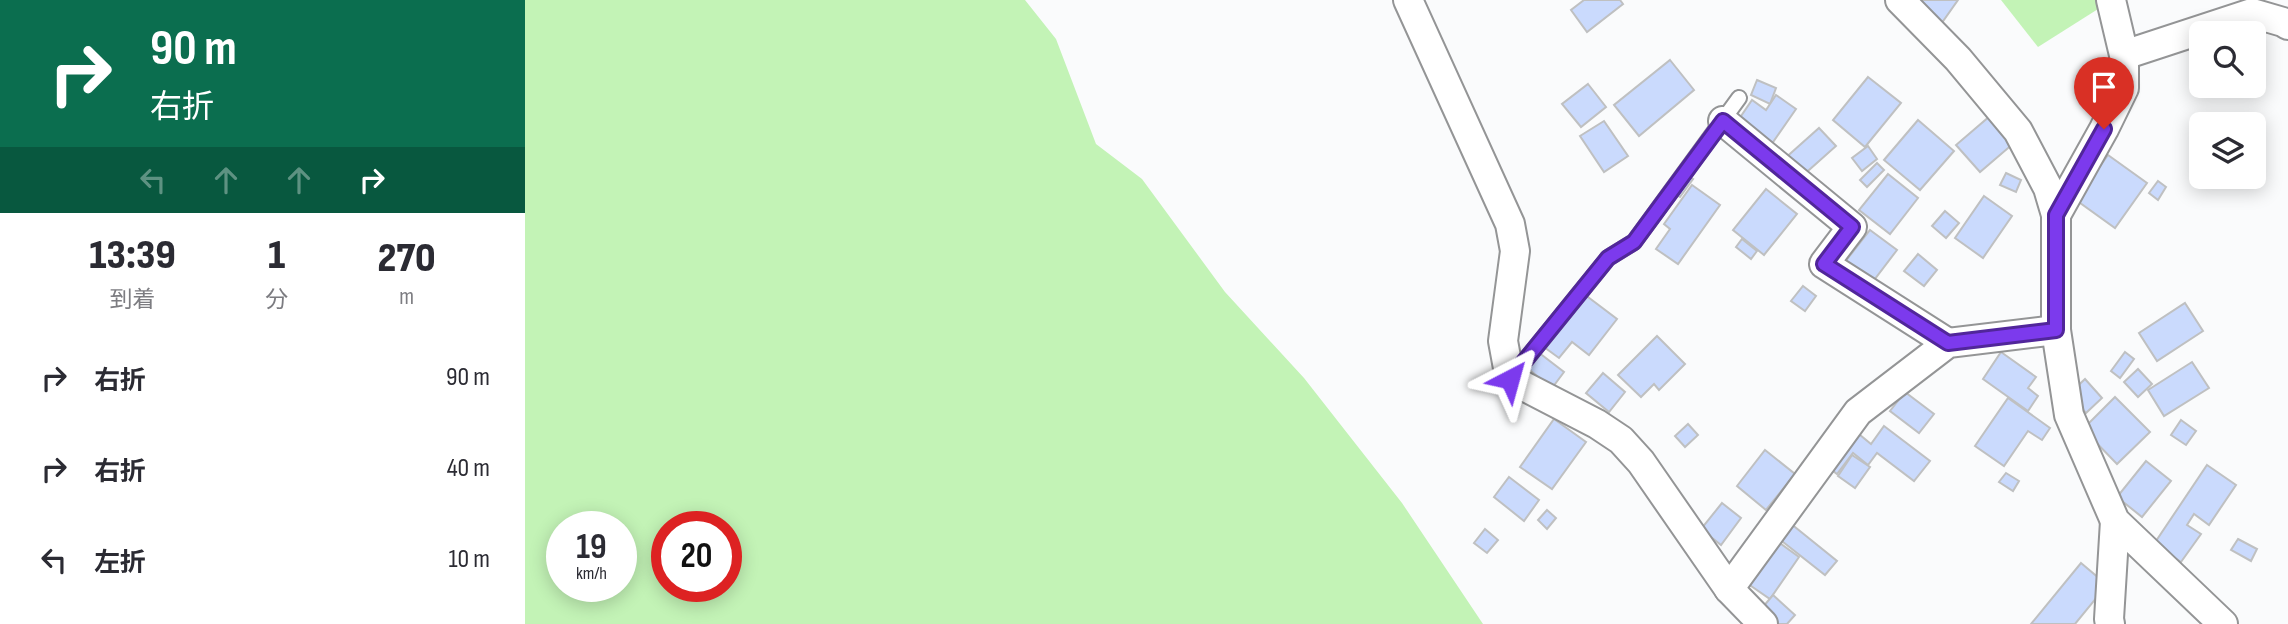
<!DOCTYPE html>
<html lang="ja">
<head>
<meta charset="utf-8">
<style>
	:root { --surface:#fff; --page:#f7f7f7; --text:#2b2b33; --muted:#7c7c81 }
	body { margin:0; font-family:"Sofia Sans Condensed","Noto Sans JP",sans-serif; background:var(--page); color:var(--text); height:100vh; display:flex; flex-direction:column; font-size:26px; white-space:nowrap }
	* { box-sizing:border-box; margin:0 }
	p { font-size:23px; color:var(--muted) }
	.icon { flex:none; width:38px; height:38px; fill:none; stroke:currentColor; stroke-width:2; stroke-linecap:round; stroke-linejoin:round }
	.map { position:relative; flex:1; overflow:hidden }
	.details { display:flex; flex-direction:column; background:var(--surface); width:525px }
	.details>* { flex:none }
	.hud { background:#0b6e4f; color:#fff; overflow:hidden }
	.fabs { position:absolute; left:1664px; top:21px; display:grid; gap:14px }
	.fabs a { display:grid; place-items:center; width:77px; height:77px; border-radius:10px; background:var(--surface); box-shadow:0 4px 18px #0003; font-size:35px }
	.speed { position:absolute; left:21px; top:511px; display:flex; gap:14px; font-size:35px; font-weight:700; text-align:center }
	.speed>* { display:grid; place-content:center; width:91px; height:91px; border-radius:50%; background:var(--surface); box-shadow:0 4px 18px #0003; line-height:1 }
	.speed small { font-size:18px; font-weight:400 }
	.speed .limit { border:10px solid #d22; background:#fff; color:#111 }
	.pin { position:absolute; display:grid; place-items:center; width:60px; height:60px; color:#fff; margin:-72px -30px; border-radius:50% 50% 50% 0; rotate:-45deg; box-shadow:0 0 7px #0007 }
	.pin .icon { rotate:45deg }
	.me { position:absolute; width:77px; margin:-38px; rotate:39deg; stroke-linejoin:round; filter:drop-shadow(0 0 5px #0008) }
	.turn { display:flex; align-items:center; gap:24px; height:147px; padding:0 35px; font-size:32px }
	.turn .icon { width:91px; height:91px; stroke-width:2.5 }
	.turn b { display:block; font-size:49px; line-height:60px }
	.lanes { display:flex; align-items:center; height:66px; padding:0 35px; background:#0003; justify-content:center; gap:35px; direction:ltr }
	.lanes .off { opacity:.35 }
	.eta { display:flex; justify-content:space-evenly; align-items:center; height:119px; text-align:center }
	.eta b { font-size:42px; font-weight:800; line-height:49px }
	ul { padding:0; list-style:none }
	li { display:flex; align-items:center; gap:21px; height:91px; padding:0 35px }
	li div { flex:1 }
	li b { display:block; font-size:26px }
	li em { font-style:normal }
	main { display:flex; flex:1; min-height:0 }
	.map>svg:first-child { display:block }
</style>
</head>
<body>
<main>
<section class="details">
<div class="hud">
<div class="turn"><svg class="icon" aria-label="right" viewBox="0 0 24 24"><path d="M7 20v-9h11M14 6l5 5-5 5"/></svg><div><b>90 m</b>右折</div></div>
<div class="lanes"><svg class="icon off" aria-label="left" viewBox="0 0 24 24"><path d="M17 20v-9H6M10 6l-5 5 5 5"/></svg><svg class="icon off" aria-label="ahead" viewBox="0 0 24 24"><path d="M12 20V5M6 11l6-6 6 6"/></svg><svg class="icon off" aria-label="ahead" viewBox="0 0 24 24"><path d="M12 20V5M6 11l6-6 6 6"/></svg><svg class="icon" aria-label="right" viewBox="0 0 24 24"><path d="M7 20v-9h11M14 6l5 5-5 5"/></svg></div>
</div>
<div class="eta">
<div><b>13:39</b><p>到着</p></div>
<div><b>1</b><p>分</p></div>
<div><b>270</b><p>m</p></div>
</div>
<ul>
<li><svg class="icon" aria-label="right" viewBox="0 0 24 24"><path d="M7 20v-9h11M14 6l5 5-5 5"/></svg><div><b>右折</b></div><em>90 m</em></li>
<li><svg class="icon" aria-label="right" viewBox="0 0 24 24"><path d="M7 20v-9h11M14 6l5 5-5 5"/></svg><div><b>右折</b></div><em>40 m</em></li>
<li><svg class="icon" aria-label="left" viewBox="0 0 24 24"><path d="M17 20v-9H6M10 6l-5 5 5 5"/></svg><div><b>左折</b></div><em>10 m</em></li>
</ul>
</section>
<div class="map">
<svg width="1763" height="624" viewBox="0 0 1763 624">
	<rect width="100%" height="100%" fill="#fafbfc"/>
	<g fill="#c3f3b6" fill-rule="evenodd">
		<path d="M 0,0 L 500,0 L 531,39 L 571,144 L 617,179 L 700,292 L 779,378 L 877,503 L 958,624 L 0,624 ZM 37,527 L 96,527 L 96,586 L 37,586 ZM 142,527 L 201,527 L 201,586 L 142,586 Z"/>
		<path d="M 1476,0 L 1579,0 L 1581,4 L 1513,47 Z"/>
	</g>
	<g fill="#cadafd" stroke="#bfc0c1" stroke-width="2">
		<path d="M 1059,0 L 1095,0 L 1098,4 L 1062,32 L 1046,10 Z"/>
		<path d="M 1398,0 L 1433,0 L 1416,24 L 1393,7 Z"/>
		<path d="M 1145,60 L 1169,90 L 1114,136 L 1089,105 Z"/>
		<path d="M 1343,77 L 1376,103 L 1340,147 L 1308,120 Z"/>
		<path d="M 1232,80 L 1251,88 L 1245,104 L 1226,95 Z"/>
		<path d="M 1063,84 L 1081,107 L 1056,127 L 1037,104 Z"/>
		<path d="M 1251,95 L 1271,109 L 1246,145 L 1212,122 L 1227,100 L 1241,110 Z"/>
		<path d="M 1465,116 L 1489,143 L 1455,172 L 1431,145 Z"/>
		<path d="M 1393,120 L 1429,151 L 1395,190 L 1359,160 Z"/>
		<path d="M 1079,121 L 1103,156 L 1079,172 L 1055,136 Z"/>
		<path d="M 1294,128 L 1311,146 L 1275,178 L 1258,160 Z"/>
		<path d="M 1343,146 L 1352,159 L 1337,171 L 1327,158 Z"/>
		<path d="M 1583,155 L 1622,183 L 1590,228 L 1551,200 Z"/>
		<path d="M 1352,163 L 1359,170 L 1342,187 L 1335,180 Z"/>
		<path d="M 1481,173 L 1496,180 L 1491,192 L 1475,185 Z"/>
		<path d="M 1363,174 L 1393,198 L 1365,234 L 1334,210 Z"/>
		<path d="M 1163,176 L 1168,179 L 1155,197 L 1150,194 Z"/>
		<path d="M 1633,181 L 1641,187 L 1633,200 L 1624,193 Z"/>
		<path d="M 1167,185 L 1195,205 L 1153,264 L 1131,249 L 1145,229 L 1139,224 Z"/>
		<path d="M 1241,189 L 1272,214 L 1239,255 L 1208,230 Z"/>
		<path d="M 1459,196 L 1487,216 L 1458,258 L 1430,238 Z"/>
		<path d="M 1420,211 L 1434,223 L 1421,238 L 1407,226 Z"/>
		<path d="M 1345,230 L 1372,250 L 1343,288 L 1316,267 Z"/>
		<path d="M 1217,239 L 1232,251 L 1226,259 L 1211,247 Z"/>
		<path d="M 1393,254 L 1412,270 L 1399,286 L 1379,271 Z"/>
		<path d="M 1278,286 L 1291,296 L 1280,311 L 1266,301 Z"/>
		<path d="M 1059,294 L 1092,319 L 1064,355 L 1047,342 L 1034,358 L 1019,347 Z"/>
		<path d="M 1660,303 L 1678,331 L 1632,361 L 1614,333 Z"/>
		<path d="M 1132,336 L 1160,364 L 1134,390 L 1129,384 L 1116,397 L 1093,375 Z"/>
		<path d="M 1013,352 L 1039,372 L 1027,388 L 1001,367 Z"/>
		<path d="M 1476,352 L 1511,377 L 1503,388 L 1513,396 L 1503,411 L 1458,379 Z"/>
		<path d="M 1600,352 L 1609,359 L 1595,378 L 1586,371 Z"/>
		<path d="M 1667,362 L 1684,388 L 1639,416 L 1623,390 Z"/>
		<path d="M 1613,369 L 1627,384 L 1613,397 L 1599,382 Z"/>
		<path d="M 1078,373 L 1100,392 L 1084,412 L 1061,393 Z"/>
		<path d="M 1560,379 L 1577,398 L 1561,413 L 1544,394 Z"/>
		<path d="M 1380,392 L 1409,414 L 1394,433 L 1365,411 Z"/>
		<path d="M 1590,397 L 1625,432 L 1592,464 L 1558,429 Z"/>
		<path d="M 1483,398 L 1525,428 L 1517,440 L 1503,431 L 1479,466 L 1450,446 Z"/>
		<path d="M 1029,419 L 1061,442 L 1027,489 L 995,467 Z"/>
		<path d="M 1656,420 L 1671,431 L 1661,445 L 1646,435 Z"/>
		<path d="M 1163,424 L 1173,435 L 1160,447 L 1150,436 Z"/>
		<path d="M 1359,426 L 1405,461 L 1389,481 L 1352,453 L 1343,465 L 1328,453 L 1312,474 L 1302,466 L 1329,430 L 1346,444 Z"/>
		<path d="M 1240,450 L 1270,474 L 1241,510 L 1212,486 Z"/>
		<path d="M 1327,455 L 1345,467 L 1330,488 L 1313,476 Z"/>
		<path d="M 1621,461 L 1646,481 L 1617,517 L 1592,497 Z"/>
		<path d="M 1682,465 L 1711,485 L 1684,525 L 1669,514 L 1662,525 L 1676,534 L 1656,562 L 1629,544 Z"/>
		<path d="M 1481,473 L 1494,481 L 1488,491 L 1474,482 Z"/>
		<path d="M 984,477 L 1014,500 L 999,521 L 969,497 Z"/>
		<path d="M 1197,503 L 1216,518 L 1196,545 L 1176,529 Z"/>
		<path d="M 1022,510 L 1031,518 L 1022,529 L 1013,520 Z"/>
		<path d="M 1265,523 L 1312,561 L 1300,575 L 1253,538 Z"/>
		<path d="M 960,529 L 973,540 L 962,553 L 949,543 Z"/>
		<path d="M 1245,536 L 1274,557 L 1245,599 L 1216,579 Z"/>
		<path d="M 1713,539 L 1732,549 L 1726,561 L 1706,550 Z"/>
		<path d="M 1556,563 L 1582,585 L 1550,624 L 1506,624 Z"/>
		<path d="M 1248,595 L 1270,615 L 1262,624 L 1243,624 L 1232,614 Z"/>
	</g>
	<g fill="none" stroke-linecap="round" stroke-linejoin="round">
		<defs>
			<path id="service" d="M 986,378 L 1083,258 L 1109,242 L 1214,98"/>
			<g id="minor">
				<path d="M 883,0 L 985,224 L 990,251 L 978,341 L 985,379 L 1072,424 L 1096,440 L 1116,462 L 1204,589 L 1238,624"/>
				<path d="M 1375,0 L 1433,59 L 1493,131 L 1523,188 L 1531,215 L 1531,330 L 1544,415 L 1590,521 L 1698,624"/>
				<path d="M 1599,55 L 1727,13 L 1758,22 L 1763,25"/>
				<path d="M 1198,121 L 1327,227 L 1299,264 L 1423,343"/>
				<path d="M 1531,215 L 1579,129 L 1599,88 L 1599,55 L 1586,0"/>
				<path d="M 1204,589 L 1333,412 L 1423,343 L 1531,330"/>
				<path d="M 1585,624 L 1584,619 L 1590,521"/>
			</g>
		</defs>
		<use href="#service" stroke="#949596" stroke-width="18"/>
		<use href="#minor" stroke="#949596" stroke-width="32"/>
		<use href="#service" stroke="#fff" stroke-width="14"/>
		<use href="#minor" stroke="#fff" stroke-width="28"/>
	</g>
	<g fill="none" stroke-linecap="round" stroke-linejoin="round">
		<defs>
			<path id="route" d="M 985,379 L 1083,258 L 1109,242 L 1198,121 L 1327,227 L 1299,264 L 1423,343 L 1531,330 L 1531,215 L 1579,129"/>
		</defs>
		<use href="#route" stroke="#51269a" stroke-width="18"/>
		<use href="#route" stroke="#7c3aed" stroke-width="12"/>
	</g>
</svg>
<div class="fabs">
<a><svg class="icon" aria-label="search" viewBox="0 0 24 24"><circle cx="10" cy="10" r="6"/><path d="M15 15l6 6"/></svg></a>
<a><svg class="icon" aria-label="layers" viewBox="0 0 24 24"><path d="M12 4l9 5-9 5-9-5zM3 14l9 5 9-5"/></svg></a>
</div>
<div class="speed"><div>19<small>km/h</small></div><div class="limit">20</div></div>
<div class="pin" style="left:1579px;top:129px;background:#d93025"><svg class="icon" aria-label="arrive" viewBox="0 0 24 24"><path d="M6 21V4h12l-3 4 3 4H6"/></svg></div>
<svg class="me" style="left:985px;top:379px" viewBox="-20 -20 40 40"><path d="M0-17L14 15 0 8-14 15z" fill="#7c3aed" stroke="#fff" stroke-width="4"/></svg>
</div>
</main>
</body>
</html>
